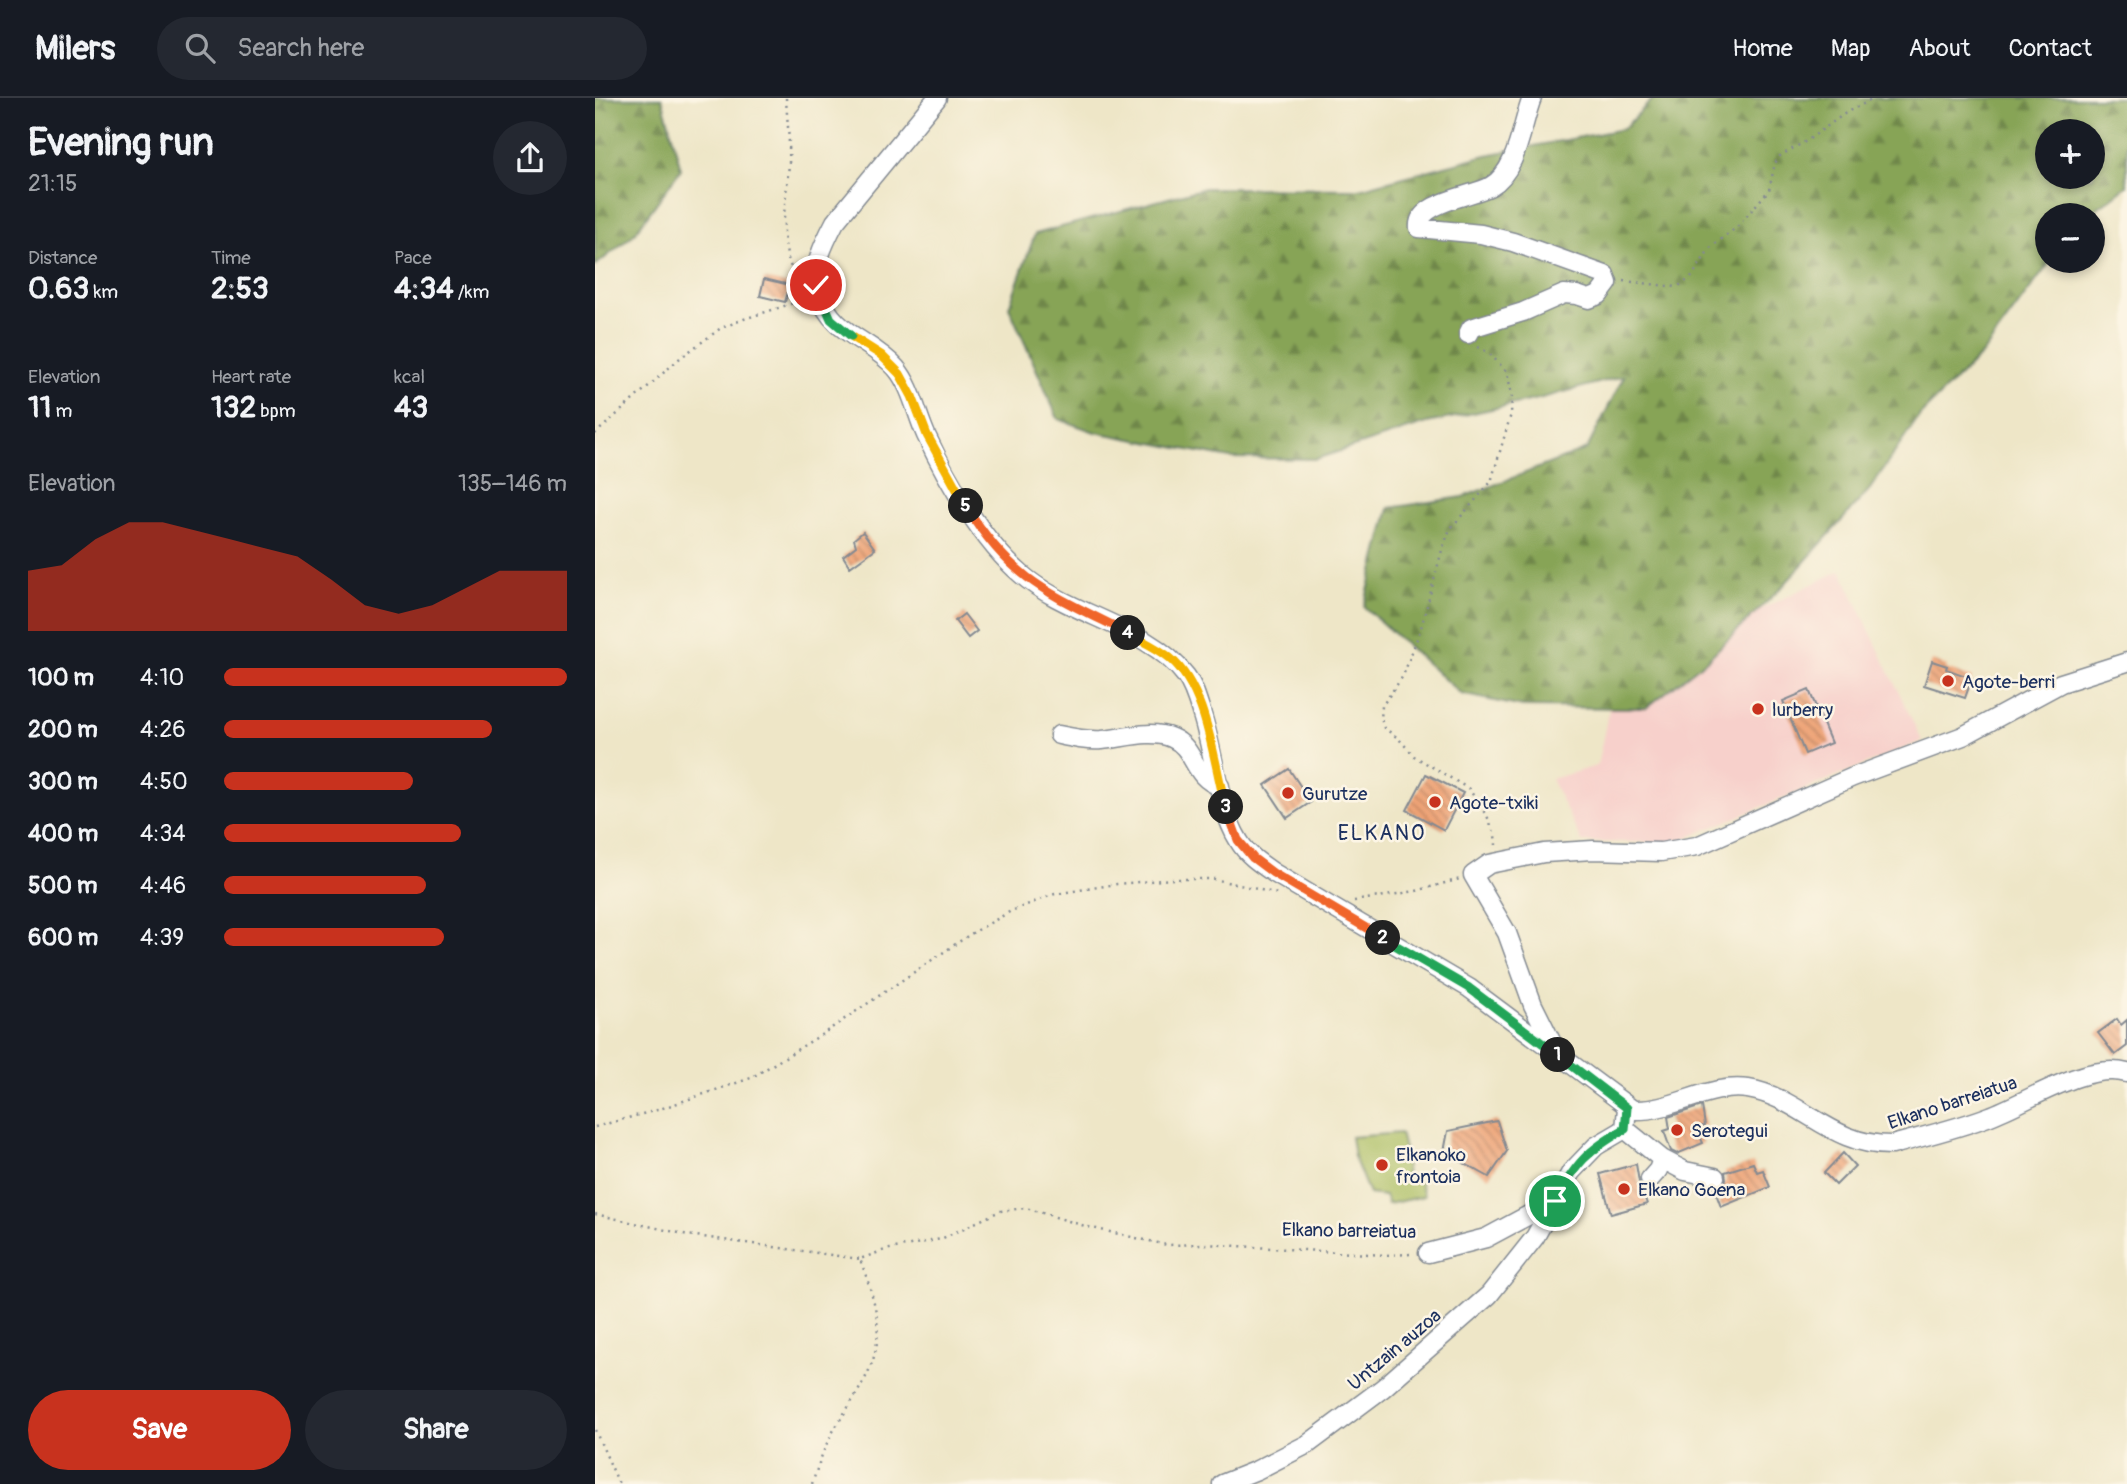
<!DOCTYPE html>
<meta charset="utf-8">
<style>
:root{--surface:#171b24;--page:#242831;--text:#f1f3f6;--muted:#9ea1a6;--line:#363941;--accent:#c8321e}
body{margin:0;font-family:Pangolin,sans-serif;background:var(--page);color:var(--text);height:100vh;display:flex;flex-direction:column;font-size:26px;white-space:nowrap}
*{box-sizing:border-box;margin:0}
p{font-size:23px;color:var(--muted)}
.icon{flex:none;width:38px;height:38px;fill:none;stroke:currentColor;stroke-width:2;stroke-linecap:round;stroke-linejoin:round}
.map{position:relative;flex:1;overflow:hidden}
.side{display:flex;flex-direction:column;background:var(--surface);width:595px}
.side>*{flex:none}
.controls{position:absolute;left:1440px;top:21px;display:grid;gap:14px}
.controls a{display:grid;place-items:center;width:70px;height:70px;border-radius:50%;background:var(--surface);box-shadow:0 4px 10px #0003;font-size:35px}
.pin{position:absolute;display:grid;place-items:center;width:60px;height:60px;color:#fff;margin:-30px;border:4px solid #fff;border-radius:50%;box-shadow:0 2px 7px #0007}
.km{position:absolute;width:35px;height:35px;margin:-18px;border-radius:50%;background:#222;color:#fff;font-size:19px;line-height:35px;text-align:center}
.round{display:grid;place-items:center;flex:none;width:74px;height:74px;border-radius:37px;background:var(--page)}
.summary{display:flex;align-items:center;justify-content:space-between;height:119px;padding:0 28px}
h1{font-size:38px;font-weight:700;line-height:52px}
.figures{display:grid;grid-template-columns:repeat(3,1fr);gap:10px;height:119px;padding:7px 28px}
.figures div{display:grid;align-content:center}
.figures b{font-size:30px;font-weight:700}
.figures small{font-size:19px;font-weight:400}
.figures p{font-size:19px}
.chart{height:196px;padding:14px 28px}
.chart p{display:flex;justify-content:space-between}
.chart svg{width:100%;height:126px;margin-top:7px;fill:var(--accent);opacity:.7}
.cta{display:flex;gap:14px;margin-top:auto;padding:14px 28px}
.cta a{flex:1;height:80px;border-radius:42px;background:var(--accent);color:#fff;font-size:28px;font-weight:700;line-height:80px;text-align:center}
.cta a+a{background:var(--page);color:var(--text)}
ul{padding:0 28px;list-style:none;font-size:23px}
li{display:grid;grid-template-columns:112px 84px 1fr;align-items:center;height:52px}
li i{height:18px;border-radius:9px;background:var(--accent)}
header{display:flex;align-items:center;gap:42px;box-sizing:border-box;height:98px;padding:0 35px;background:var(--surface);border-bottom:2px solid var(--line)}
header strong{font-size:33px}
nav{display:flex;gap:38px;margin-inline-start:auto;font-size:24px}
.search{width:490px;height:63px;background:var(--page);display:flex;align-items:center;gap:18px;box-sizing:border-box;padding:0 24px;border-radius:38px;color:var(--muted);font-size:26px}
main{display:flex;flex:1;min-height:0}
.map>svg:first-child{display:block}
</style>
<header>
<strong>Milers</strong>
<div class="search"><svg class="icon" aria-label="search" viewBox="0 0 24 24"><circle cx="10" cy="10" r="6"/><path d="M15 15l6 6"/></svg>Search here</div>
<nav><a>Home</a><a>Map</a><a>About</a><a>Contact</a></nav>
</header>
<main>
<section class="side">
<div class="summary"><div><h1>Evening run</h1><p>21:15</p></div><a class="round"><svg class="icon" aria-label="share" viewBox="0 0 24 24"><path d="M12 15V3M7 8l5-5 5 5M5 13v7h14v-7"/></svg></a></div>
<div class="figures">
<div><p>Distance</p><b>0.63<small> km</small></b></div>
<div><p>Time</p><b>2:53</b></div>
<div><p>Pace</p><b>4:34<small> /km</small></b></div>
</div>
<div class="figures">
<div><p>Elevation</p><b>11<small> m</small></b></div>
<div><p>Heart rate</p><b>132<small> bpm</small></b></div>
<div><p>kcal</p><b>43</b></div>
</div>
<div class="chart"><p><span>Elevation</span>135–146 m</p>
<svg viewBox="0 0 160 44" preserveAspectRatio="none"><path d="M0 44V23L10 21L20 12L30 6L40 6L50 9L60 12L70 15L80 18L90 26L100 35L110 38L120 35L130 29L140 23L150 23L160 23V44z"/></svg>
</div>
<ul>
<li><b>100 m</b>4:10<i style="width:100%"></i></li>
<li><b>200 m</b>4:26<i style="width:78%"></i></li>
<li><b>300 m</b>4:50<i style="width:55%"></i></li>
<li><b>400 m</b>4:34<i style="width:69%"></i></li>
<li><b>500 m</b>4:46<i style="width:59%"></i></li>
<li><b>600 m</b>4:39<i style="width:64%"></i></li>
</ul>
<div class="cta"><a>Save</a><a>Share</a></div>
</section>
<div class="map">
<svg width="1532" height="1386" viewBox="0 0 1532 1386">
<defs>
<pattern id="forest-firs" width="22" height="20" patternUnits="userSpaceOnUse" patternTransform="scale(1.75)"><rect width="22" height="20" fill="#87a456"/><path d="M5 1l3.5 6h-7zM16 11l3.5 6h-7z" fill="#6e864a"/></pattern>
<pattern id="building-back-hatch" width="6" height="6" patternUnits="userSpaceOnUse" patternTransform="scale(1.75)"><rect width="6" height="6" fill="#eea274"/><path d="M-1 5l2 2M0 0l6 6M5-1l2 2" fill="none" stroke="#c08462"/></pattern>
</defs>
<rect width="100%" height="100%" fill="#fcf5e5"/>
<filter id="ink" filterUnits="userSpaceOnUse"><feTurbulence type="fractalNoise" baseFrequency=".0143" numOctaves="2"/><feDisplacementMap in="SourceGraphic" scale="14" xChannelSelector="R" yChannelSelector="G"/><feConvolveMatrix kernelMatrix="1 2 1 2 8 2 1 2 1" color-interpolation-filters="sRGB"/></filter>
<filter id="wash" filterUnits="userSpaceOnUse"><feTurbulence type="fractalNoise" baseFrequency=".00686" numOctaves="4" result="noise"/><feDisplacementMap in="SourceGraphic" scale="28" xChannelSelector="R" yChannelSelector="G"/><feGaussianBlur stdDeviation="1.57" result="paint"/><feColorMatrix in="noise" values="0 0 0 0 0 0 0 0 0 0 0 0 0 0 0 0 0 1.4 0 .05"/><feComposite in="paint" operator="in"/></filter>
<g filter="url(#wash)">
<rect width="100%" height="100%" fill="#eee6c7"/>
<path fill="#f7d0cb" d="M1246 472 1327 643 1081 744H987L956 681 1002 668 1021 578 1140 524Z"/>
<path fill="url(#forest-firs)" stroke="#516a5a" stroke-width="2" fill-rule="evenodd" d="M0 0H67L86 71 39 136 0 168Z
M1059 0H1532V88L1493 117H1452V163H1456L1387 256 1325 317 1275 391 1188 488 1113 561 1051 610 928 609 866 596 769 509 794 410 868 399 992 351 1029 278 943 301 832 325 721 361 635 360 500 334 463 321 414 209 440 136 610 90 764 91 891 57 1028 31ZM1452 33H1498V79H1452Z"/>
<path fill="#aabd60" stroke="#62765f" stroke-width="2" d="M805 1035 810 1055 812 1083 824 1081 829 1098 793 1106 790 1098 774 1096 759 1059 756 1039Z"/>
<g id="blocks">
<path fill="url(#building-back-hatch)" d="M169 181 195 187 190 204 165 198Z
M268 434 280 451 255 469 248 458 261 448 259 441Z
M369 516 382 533 373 540 360 523Z
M1337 563 1352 568 1351 571 1377 580 1370 600 1329 587Z
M1214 592 1236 645 1210 656 1188 603Z
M694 671 716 704 692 720 670 687Z
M831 676 868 695 849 732 812 712Z
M1522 921 1526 927 1532 922V948L1520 957 1503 935Z
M1107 1008 1110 1028 1101 1029 1108 1045 1082 1056 1076 1053 1069 1033 1075 1031 1073 1019Z
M902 1023 912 1053 894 1079 849 1054 853 1033Z
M1248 1055 1260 1068 1241 1087 1229 1075Z
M1158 1065 1162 1074 1168 1072 1175 1089 1126 1109 1119 1090 1129 1086 1131 1081 1130 1074Z
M1041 1066 1044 1084 1052 1106 1016 1116 1005 1076Z"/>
</g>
</g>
<g filter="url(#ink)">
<use href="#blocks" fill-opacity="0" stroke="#848a92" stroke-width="2"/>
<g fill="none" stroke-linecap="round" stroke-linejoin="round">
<defs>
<path id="minor" d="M342 0 240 124C229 145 216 170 223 194 238 238 274 240 301 270 317 289 321 315 331 337 352 382 388 444 426 476 474 518 552 527 591 578 599 589 603 604 607 617 619 654 623 710 644 743 652 757 666 766 679 775L874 890 1038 1012C1077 1014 1114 985 1153 991 1207 1000 1235 1048 1297 1047 1330 1038 1364 1030 1395 1018 1435 1003 1490 964 1532 975
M873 236 876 230 928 214 969 196 982 197 994 201 1004 197 1013 185 1010 177 918 144 886 136 824 130C821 104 879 98 896 88 923 72 926 28 937 0
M464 637C478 640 492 643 507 642 529 640 556 631 577 640 601 650 597 680 625 688
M961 953 938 907 912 835 878 777 894 766 949 755 998 752 1066 754 1102 748 1258 679 1368 638 1466 585 1532 564
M1030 1031 1067 1061 1090 1073 1120 1079
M1055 1081 1063 1072 1067 1061
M833 1155 891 1140 960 1103 976 1074 1001 1048 1030 1031 1032 1010
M627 1386 662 1372 713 1346 788 1290 894 1197 940 1139 960 1103"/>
</defs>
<use href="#minor" stroke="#848a92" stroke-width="21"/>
<path stroke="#848a92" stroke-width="2.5" stroke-dasharray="2 5" stroke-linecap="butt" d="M191 0C192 21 195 44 194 65 191 108 180 145 204 186
M1029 183 1082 189 1096 180 1115 150 1142 129 1174 92 1180 65 1185 58 1213 42 1252 14 1280 0
M883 249 894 255 912 274 917 297 916 316 896 384 855 431 847 452 826 530 808 578 787 608 786 621 789 630 803 640 819 658 874 691 893 720 900 737 901 747
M0 336 85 260 126 230 149 221 208 202
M759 803 821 793 865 781
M0 1029 62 1012 156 980 229 935 374 837 416 813 460 796 522 786 578 781H619L683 796
M0 1116 93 1137 265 1161
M0 1332 24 1386
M217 1386C222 1371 227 1355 234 1341 249 1312 275 1283 281 1250 287 1220 275 1189 265 1161L290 1152 346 1141 405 1113 431 1110 493 1129 572 1147 610 1146 790 1157 817 1156"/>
<use href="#minor" stroke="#fff" stroke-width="18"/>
</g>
</g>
<g fill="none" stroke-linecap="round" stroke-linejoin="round" filter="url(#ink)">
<defs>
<path id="split-1" d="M960 1103C981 1065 992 1053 1030 1031L1032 1010 963 957"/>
<path id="split-2" d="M788 840 874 890 963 957"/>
<path id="split-3" d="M631 709 643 742 658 760 678 775 788 840"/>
<path id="split-4" d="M533 535C547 543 563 550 575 560 613 592 618 664 631 709"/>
<path id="split-5" d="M371 408C417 484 458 497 533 535"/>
<path id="split-6" d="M256 238 286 257 305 276 317 298 332 337 371 408"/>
<path id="split-7" d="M221 187 236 221 256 238"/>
</defs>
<use href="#split-1" stroke="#fff" stroke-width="14"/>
<use href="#split-2" stroke="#fff" stroke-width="14"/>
<use href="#split-3" stroke="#fff" stroke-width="14"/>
<use href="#split-4" stroke="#fff" stroke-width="14"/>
<use href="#split-5" stroke="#fff" stroke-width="14"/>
<use href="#split-6" stroke="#fff" stroke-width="14"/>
<use href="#split-7" stroke="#fff" stroke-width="14"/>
<use href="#split-1" stroke="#22a559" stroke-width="9"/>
<use href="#split-2" stroke="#22a559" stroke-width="9"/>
<use href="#split-3" stroke="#f0652b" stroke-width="9"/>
<use href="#split-4" stroke="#f5b400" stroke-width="9"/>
<use href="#split-5" stroke="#f0652b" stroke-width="9"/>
<use href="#split-6" stroke="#f5b400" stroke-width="9"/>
<use href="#split-7" stroke="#22a559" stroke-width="9"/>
</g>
<g fill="#c8321e" stroke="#fcf5e5" stroke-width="2.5">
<circle cx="1353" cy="583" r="7"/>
<circle cx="1163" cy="611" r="7"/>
<circle cx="693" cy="695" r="7"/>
<circle cx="840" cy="704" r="7"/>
<circle cx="1082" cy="1032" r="7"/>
<circle cx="787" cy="1067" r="7"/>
<circle cx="1029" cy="1091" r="7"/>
</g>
<g text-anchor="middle" stroke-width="5" stroke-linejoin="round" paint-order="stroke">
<g font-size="19" fill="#1b2f5e" stroke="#fcf5e5" text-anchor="start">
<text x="1367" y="590">Agote-berri</text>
<text x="1177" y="618">lurberry</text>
<text x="707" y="702">Gurutze</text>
<text x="854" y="711">Agote-txiki</text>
<text x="1096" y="1039">Serotegui</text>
<text x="801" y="1063">Elkanoko<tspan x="801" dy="22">frontoia</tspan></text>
<text x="1043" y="1098">Elkano Goena</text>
</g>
<g font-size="19" fill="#1b2f5e" stroke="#fcf5e5">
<text transform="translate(1357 1004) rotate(-18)" y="7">Elkano barreiatua</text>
<text transform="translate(754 1132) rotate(1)" y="7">Elkano barreiatua</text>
<text transform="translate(799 1251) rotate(-40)" y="7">Untzain auzoa</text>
</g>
<g font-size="21" letter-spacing="2" fill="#1b2f5e" stroke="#fcf5e5">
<text x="787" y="742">ELKANO</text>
</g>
</g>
</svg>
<div class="controls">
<a>+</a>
<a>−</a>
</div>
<div class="pin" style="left:960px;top:1103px;background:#1e9e55"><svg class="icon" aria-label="arrive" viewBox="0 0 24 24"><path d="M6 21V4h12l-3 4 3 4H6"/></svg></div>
<div class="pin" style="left:221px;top:187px;background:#d93025"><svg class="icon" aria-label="check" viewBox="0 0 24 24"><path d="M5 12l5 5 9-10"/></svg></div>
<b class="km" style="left:963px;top:957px">1</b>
<b class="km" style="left:788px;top:840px">2</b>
<b class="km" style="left:631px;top:709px">3</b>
<b class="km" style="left:533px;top:535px">4</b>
<b class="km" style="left:371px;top:408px">5</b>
</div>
</main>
